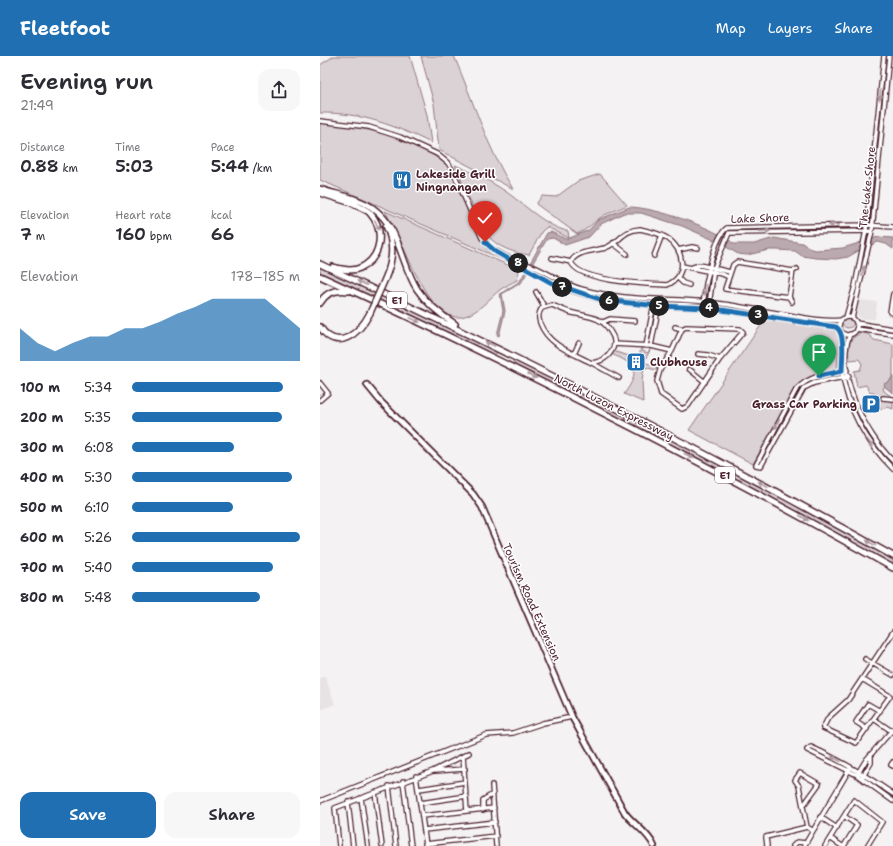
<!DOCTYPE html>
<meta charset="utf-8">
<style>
:root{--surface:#fff;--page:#f7f7f7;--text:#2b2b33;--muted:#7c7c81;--accent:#1f6fb2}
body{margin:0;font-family:"Shantell Sans",sans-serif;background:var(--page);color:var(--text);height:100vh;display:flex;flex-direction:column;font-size:15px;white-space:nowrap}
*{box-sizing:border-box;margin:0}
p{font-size:13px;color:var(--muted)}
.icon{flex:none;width:22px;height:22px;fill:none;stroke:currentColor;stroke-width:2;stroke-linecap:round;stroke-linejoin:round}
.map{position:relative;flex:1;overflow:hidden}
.details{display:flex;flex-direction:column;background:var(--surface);width:320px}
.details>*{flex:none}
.pin{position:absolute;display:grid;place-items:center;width:34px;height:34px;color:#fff;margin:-41px -17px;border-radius:50% 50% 50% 0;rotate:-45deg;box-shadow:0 0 4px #0007}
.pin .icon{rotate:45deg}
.km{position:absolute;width:20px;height:20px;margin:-10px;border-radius:50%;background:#222;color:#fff;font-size:11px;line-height:20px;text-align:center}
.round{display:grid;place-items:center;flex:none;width:42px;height:42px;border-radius:12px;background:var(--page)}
.headline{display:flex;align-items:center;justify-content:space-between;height:68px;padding:0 20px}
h1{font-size:22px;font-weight:600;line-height:30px}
.figures{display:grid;grid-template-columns:repeat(3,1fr);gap:6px;height:68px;padding:4px 20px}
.figures div{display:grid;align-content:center}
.figures b{font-size:17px;font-weight:600}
.figures small{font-size:11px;font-weight:400}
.figures p{font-size:11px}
.chart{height:112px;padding:8px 20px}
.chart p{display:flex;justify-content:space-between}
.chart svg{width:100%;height:72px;margin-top:4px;fill:var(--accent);opacity:.7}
.button{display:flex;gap:8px;margin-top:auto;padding:8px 20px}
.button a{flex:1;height:46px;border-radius:12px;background:var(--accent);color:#fff;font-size:16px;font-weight:600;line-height:46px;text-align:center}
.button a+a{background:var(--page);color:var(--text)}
ul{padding:0 20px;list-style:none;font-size:13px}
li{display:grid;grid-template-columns:64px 48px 1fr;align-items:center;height:30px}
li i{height:10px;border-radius:5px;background:var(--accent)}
header{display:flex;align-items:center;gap:24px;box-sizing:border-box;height:56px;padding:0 20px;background:var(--accent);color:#fff}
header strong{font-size:19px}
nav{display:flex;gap:22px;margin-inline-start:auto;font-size:14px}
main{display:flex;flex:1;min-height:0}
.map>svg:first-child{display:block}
</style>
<header>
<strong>Fleetfoot</strong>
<nav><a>Map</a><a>Layers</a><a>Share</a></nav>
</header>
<main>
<section class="details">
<div class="headline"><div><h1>Evening run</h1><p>21:49</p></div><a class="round"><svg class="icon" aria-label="share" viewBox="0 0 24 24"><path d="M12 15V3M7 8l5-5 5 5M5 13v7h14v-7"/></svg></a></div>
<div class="figures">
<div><p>Distance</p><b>0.88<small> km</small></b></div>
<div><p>Time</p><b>5:03</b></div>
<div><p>Pace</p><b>5:44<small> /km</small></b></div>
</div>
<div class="figures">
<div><p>Elevation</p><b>7<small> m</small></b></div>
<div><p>Heart rate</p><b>160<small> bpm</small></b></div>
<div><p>kcal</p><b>66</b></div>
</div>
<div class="chart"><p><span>Elevation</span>178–185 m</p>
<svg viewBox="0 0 160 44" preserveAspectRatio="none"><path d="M0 44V24L10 33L20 38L30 33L40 29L50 29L60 24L70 24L80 20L90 15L100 11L110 6L120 6L130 6L140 6L150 15L160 24V44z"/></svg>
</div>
<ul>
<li><b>100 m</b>5:34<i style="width:90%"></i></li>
<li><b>200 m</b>5:35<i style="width:89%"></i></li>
<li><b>300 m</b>6:08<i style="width:61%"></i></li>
<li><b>400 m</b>5:30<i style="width:95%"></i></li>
<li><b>500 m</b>6:10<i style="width:60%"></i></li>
<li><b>600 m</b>5:26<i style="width:100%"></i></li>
<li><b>700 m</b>5:40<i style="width:84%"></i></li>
<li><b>800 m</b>5:48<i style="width:76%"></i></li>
</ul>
<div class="button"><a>Save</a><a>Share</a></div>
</section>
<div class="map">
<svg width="573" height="790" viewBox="0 0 573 790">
<rect width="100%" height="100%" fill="#f4f2f2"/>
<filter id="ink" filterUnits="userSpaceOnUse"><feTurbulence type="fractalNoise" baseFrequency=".025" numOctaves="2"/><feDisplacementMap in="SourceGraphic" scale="8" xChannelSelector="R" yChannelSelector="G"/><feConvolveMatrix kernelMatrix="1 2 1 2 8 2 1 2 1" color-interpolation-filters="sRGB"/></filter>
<g filter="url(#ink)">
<path fill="#e7e2e3" d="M539 244 557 246 555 263H542L538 260 536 256Z
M5 620 15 648 0 654V622Z"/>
<path fill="#dbd2d5" stroke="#927880" d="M14 0H90L107 59 111 87C76 70 40 56 0 57V9Z
M101 0H134C153 44 167 92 193 133L119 94 114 48Z
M0 66C45 72 92 80 128 110L159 180 165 188 201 209 200 211 0 124Z
M135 109C152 116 169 124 185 135 203 147 226 171 248 175L249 182 227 171 222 175 209 199C196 197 182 193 172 184 162 176 141 123 135 109Z
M280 118 307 149C298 154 286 157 278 163 271 169 266 174 257 178L216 148 222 140 236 141 258 125Z
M65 155 199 214 197 224C191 227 186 230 181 233 168 243 158 258 141 261 112 265 91 207 82 188 77 177 71 166 65 155Z
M0 210 177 294V297L173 299 0 218Z
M522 266a6 6 0 1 1 12 0a6 6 0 1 1-12 0Z
M446 262 516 274 519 278 517 314 483 324 476 331 433 408 369 374Z
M542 277 548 278 554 284 573 288V321L563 332 564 335 573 342V353L568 351 561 353 554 336H550L546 329 537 331 534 315 540 314 542 308 539 303 529 304C528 292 528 281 542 277Z
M322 288 323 290 322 295 328 297 332 290 324 306 337 311 336 314 324 311 322 325 323 346 304 338C321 315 316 308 291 298L292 295 313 301H319Z
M195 303 378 395 573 502V510L375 401 196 310 193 306Z"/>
<path fill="#baa9ae" stroke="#8d727a" d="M309 151C334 151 396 172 414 188H434L454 182 482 187 491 193 496 194 523 192 558 181 573 182V193L566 188 558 186 538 195 528 201 516 203 496 202 482 200 475 195 456 194H449L427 199 418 198 396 185 362 170 321 157H304L281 168 269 181 245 189 233 182 227 183 201 227 182 238 185 255 179 280 177 279 183 255 180 238 200 225 227 177 231 176 246 183 250 182 269 174 278 164Z
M573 319V337L565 331 564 328 570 325Z"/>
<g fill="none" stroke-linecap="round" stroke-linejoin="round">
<defs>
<path id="minor" d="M0 65 49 71 80 81 117 98 128 107 133 115 162 182 169 191 243 232 282 244 339 250 388 252 511 270 519 273
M320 173C329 175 339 177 347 182 364 193 369 220 347 229 327 228 259 226 251 206 256 195 274 195 285 192 300 187 302 174 320 173Z
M293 187 307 198
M358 194 372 191 378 192
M334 200 342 179
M232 202 251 206
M196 206C218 208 239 227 261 233 303 245 345 242 388 246 415 249 442 255 469 259 486 262 504 266 521 264
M362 210 402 218 409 221
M373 211 380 209 410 216
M473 215 469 241 405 233 413 209 417 206 473 215 477 213
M358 222 363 227 369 229
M216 236 224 250
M573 238 570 256 573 257
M469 241 472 246
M383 248C385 231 393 182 407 172L547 169 573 171
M232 249C237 251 243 254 249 256 266 261 282 259 291 277 294 281 295 287 293 292 289 301 283 305 272 307 252 297 228 289 220 267 218 261 218 257 222 252Z
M389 249 394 212 409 177 552 175
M526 261 535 230 546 174 564 0
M519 270a9 9 0 1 1 18 0a9 9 0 1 1-18 0Z
M532 262 552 175 569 0
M283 266 290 263 315 265
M536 267 573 273
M355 271 362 273 366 271 420 273 423 276 400 303 368 350 362 353 341 338 337 325 340 314 352 295 362 273
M536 273 573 278
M521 276C525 288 520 303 522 316 528 354 546 386 573 413
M530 278C514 317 545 378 573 405
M294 288 331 290 352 295
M326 290 334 247
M331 290 339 249
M254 298 259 287
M378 298 388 299 400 303
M272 307 299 322
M369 313 385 326
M527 314C509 317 488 320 476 334L436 409 441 410 484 332 494 327 529 320
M0 327 8 337 0 344
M563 342 573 343
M545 603 573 619
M542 623 570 640 536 687 503 672 508 662 528 644 573 576
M554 663 573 676
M547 673 536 666 548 648 560 655
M143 700 147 755
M573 706 571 709 573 710
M114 715 145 713
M538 717 546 704 573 673
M96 720 106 789
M543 720 551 707V699
M83 725 91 790
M172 729 176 790
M69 730 76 790
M99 733 145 726
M55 736 62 790
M573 738C547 720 520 704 491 691L487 694 537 719 573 745
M41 742 48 790
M0 745 166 679 193 677 223 667 252 661
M28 746 33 790
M100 747 147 740
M483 750 499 728 480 717 475 724 479 730 487 771 492 774
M163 754V744L173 738
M102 760 174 752
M524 760 537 769 524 790
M500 761 517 772
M104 774 175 766
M510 782 522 790
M105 788 176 780
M19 790 15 752 113 715 149 697
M447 790 446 781 487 771
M473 790 477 786 486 787
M484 790 529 714
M505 790 534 744 562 766 547 790"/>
<path id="major" d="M47 329 61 346 153 438 162 451 252 661 305 757C314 769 328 776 334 790"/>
<path id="highway" d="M0 133C17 139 40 142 54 153 80 172 81 208 97 233 107 248 121 259 135 268
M0 137 35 148
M0 208C195 299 386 395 573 500
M13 211C21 213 31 216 40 212 62 202 65 174 50 157 46 153 39 151 34 148
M0 220C195 309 386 407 573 512
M65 223C73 205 75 188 66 170
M0 247C6 236 17 233 29 235
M0 271C18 298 40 276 50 257"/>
</defs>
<use href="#minor" stroke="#4a1f2b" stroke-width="6"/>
<use href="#major" stroke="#4a1f2b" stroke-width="8"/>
<use href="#highway" stroke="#4a1f2b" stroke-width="8"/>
<use href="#minor" stroke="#fff" stroke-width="3.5"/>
<use href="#major" stroke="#fff" stroke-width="4.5"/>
<use href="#highway" stroke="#fff" stroke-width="5"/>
<defs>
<path id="highway-bridge" d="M50 257 65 223"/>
</defs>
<use href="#highway-bridge" stroke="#4a1f2b" stroke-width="8" stroke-linecap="butt"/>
<use href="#highway-bridge" stroke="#fff" stroke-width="5"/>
</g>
<defs><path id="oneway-solid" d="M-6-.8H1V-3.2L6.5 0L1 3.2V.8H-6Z"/></defs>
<g fill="#ae9aa0">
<use href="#oneway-solid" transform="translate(560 39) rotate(96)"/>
<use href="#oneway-solid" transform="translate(57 169) rotate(66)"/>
<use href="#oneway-solid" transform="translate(514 169) rotate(179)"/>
<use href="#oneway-solid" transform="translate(445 175) rotate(-1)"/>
<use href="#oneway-solid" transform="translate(543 215) rotate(-77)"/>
<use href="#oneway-solid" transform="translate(42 227) rotate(-155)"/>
<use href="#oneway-solid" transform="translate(385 234) rotate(98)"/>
<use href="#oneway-solid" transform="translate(95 264) rotate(25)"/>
<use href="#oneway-solid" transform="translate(170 288) rotate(-154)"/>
<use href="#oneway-solid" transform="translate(212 320) rotate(26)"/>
<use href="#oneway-solid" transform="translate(457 368) rotate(118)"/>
<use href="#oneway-solid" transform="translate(550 387) rotate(54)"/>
<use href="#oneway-solid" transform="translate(369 400) rotate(28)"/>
<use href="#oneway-solid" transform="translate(443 428) rotate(-152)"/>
<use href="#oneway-solid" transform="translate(484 462) rotate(29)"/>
<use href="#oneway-solid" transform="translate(551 487) rotate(-150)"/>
<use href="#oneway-solid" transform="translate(516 703) rotate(-153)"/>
</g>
</g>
<g fill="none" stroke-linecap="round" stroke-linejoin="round" filter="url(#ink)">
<defs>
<path id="route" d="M165 186 176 196 232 227 282 244 339 250 388 252 516 271C526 277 522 304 522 315L499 320"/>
</defs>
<use href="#route" stroke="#fff" stroke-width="8"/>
<use href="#route" stroke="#1f6fb2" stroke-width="5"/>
</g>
<defs>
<symbol id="restaurant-square" viewBox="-11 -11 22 22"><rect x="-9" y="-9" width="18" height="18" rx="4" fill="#1f6fb2" stroke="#fff"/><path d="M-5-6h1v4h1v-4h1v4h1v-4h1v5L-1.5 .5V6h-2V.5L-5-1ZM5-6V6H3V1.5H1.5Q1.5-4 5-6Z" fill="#fff"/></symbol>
<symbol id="building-square" viewBox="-11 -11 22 22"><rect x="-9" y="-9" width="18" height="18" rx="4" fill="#1f6fb2" stroke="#fff"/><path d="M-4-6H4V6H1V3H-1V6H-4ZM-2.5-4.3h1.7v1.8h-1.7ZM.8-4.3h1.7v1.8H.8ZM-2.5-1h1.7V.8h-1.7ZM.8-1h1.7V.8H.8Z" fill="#fff"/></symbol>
<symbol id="parking-square" viewBox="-11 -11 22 22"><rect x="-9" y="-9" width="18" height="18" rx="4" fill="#1f6fb2" stroke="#fff"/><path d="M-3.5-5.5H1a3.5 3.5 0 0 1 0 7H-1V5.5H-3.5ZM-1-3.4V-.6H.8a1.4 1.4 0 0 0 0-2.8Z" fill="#fff"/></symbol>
</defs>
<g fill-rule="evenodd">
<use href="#restaurant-square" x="71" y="113" width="22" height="22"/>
<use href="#building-square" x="305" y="295" width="22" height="22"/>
<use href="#parking-square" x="540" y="337" width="22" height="22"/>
</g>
<g text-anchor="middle" stroke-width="3" stroke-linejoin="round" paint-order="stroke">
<g fill="#fff" stroke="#80626b" stroke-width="1">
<rect x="67" y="236" width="20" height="16" rx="3"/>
<rect x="395" y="411" width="20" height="16" rx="3"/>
</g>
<g font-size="10" font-weight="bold" fill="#4a1f2b">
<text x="77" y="248">E1</text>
<text x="405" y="423">E1</text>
</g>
<g font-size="11" font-weight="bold" fill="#4a1f2b" stroke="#fff" text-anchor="start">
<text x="96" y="122">Lakeside Grill<tspan x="96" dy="13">Ningnangan</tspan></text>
<text x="330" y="310">Clubhouse</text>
<text x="537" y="352" text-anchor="end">Grass Car Parking</text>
</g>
<g font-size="11" fill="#4a1f2b" stroke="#fff">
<text transform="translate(547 131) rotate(-84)" y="4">The Lake Shore</text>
<text transform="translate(440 162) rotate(-2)" y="4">Lake Shore</text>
<text transform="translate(294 351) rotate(27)" y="4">North Luzon Expressway</text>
<text transform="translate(212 546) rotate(66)" y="4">Tourism Road Extension</text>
</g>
</g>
</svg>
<div class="pin" style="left:499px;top:320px;background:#1e9e55"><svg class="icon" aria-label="arrive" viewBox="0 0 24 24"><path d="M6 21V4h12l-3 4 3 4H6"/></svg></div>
<div class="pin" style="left:165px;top:186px;background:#d93025"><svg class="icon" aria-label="check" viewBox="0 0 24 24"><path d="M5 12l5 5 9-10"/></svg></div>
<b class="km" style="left:438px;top:259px">3</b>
<b class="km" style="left:389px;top:252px">4</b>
<b class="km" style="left:339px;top:250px">5</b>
<b class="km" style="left:289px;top:245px">6</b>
<b class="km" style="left:242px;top:231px">7</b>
<b class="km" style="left:198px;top:207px">8</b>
</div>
</main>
